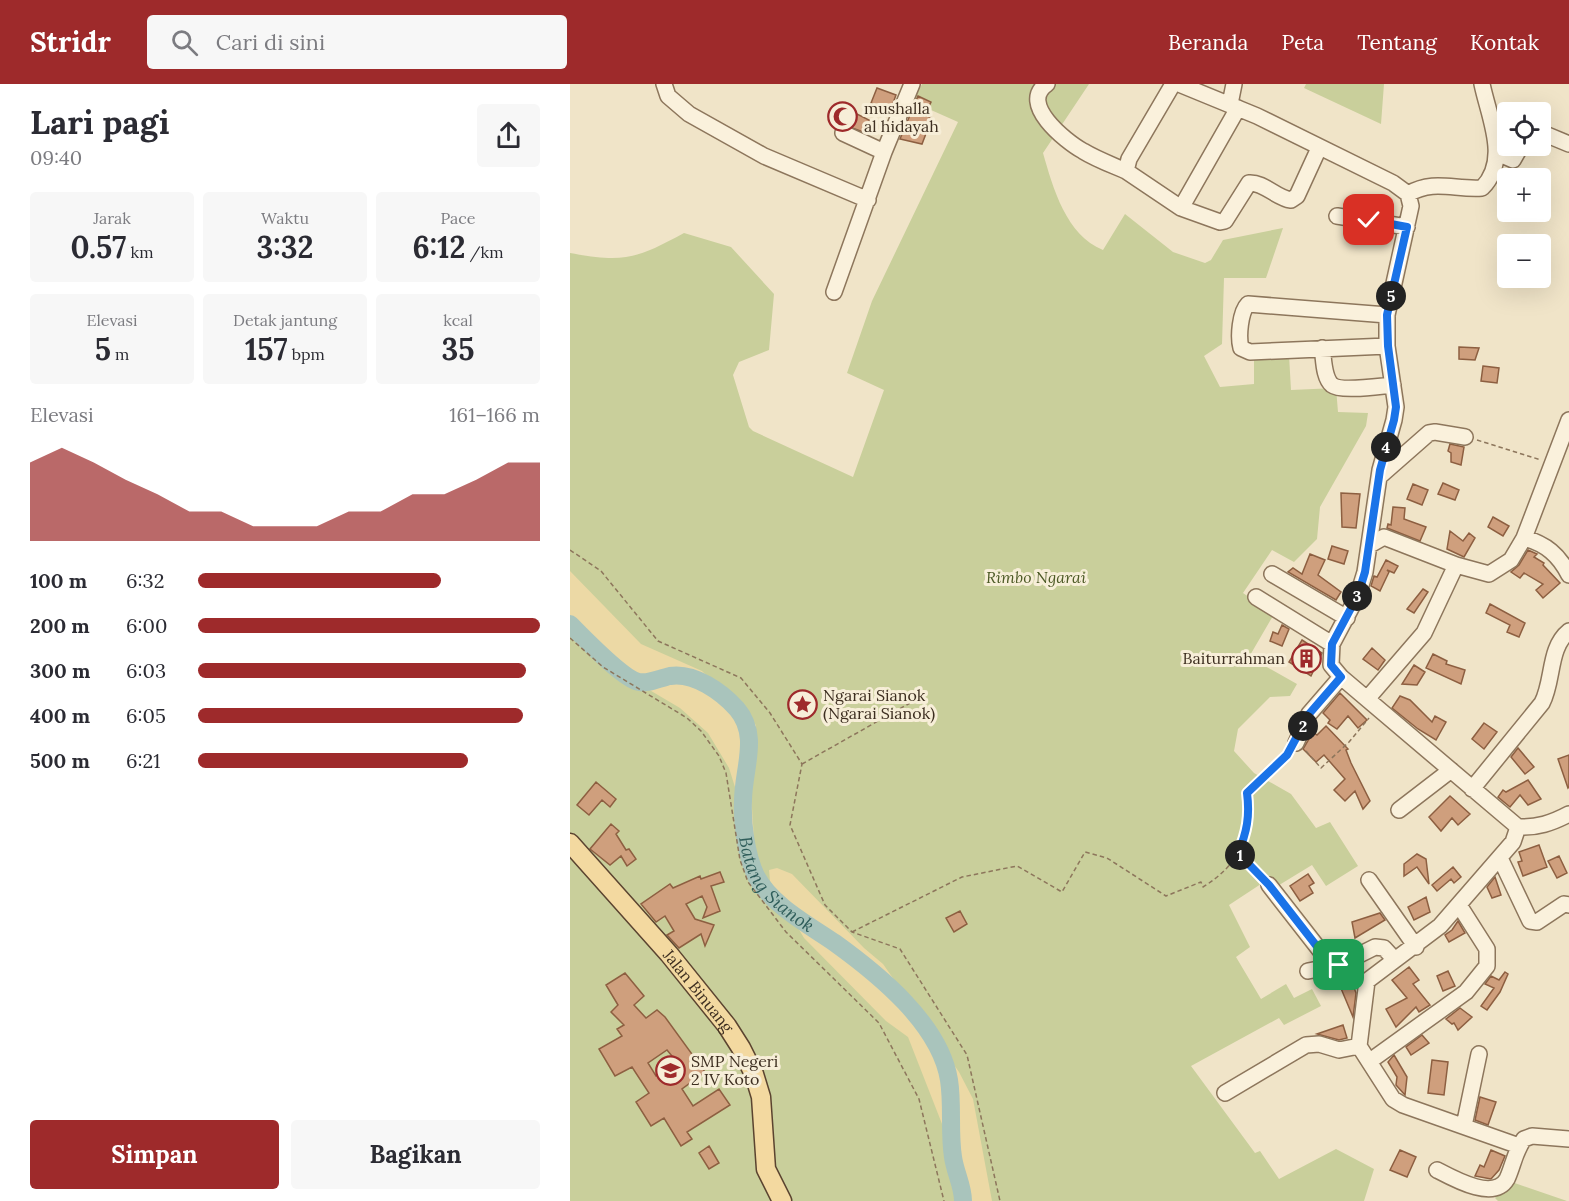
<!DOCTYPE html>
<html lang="id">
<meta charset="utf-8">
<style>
:root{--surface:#fff;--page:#f7f7f7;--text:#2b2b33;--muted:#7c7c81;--accent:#9e2a2b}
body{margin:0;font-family:Lora,serif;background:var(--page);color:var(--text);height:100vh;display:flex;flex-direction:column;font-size:22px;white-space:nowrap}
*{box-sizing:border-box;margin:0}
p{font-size:20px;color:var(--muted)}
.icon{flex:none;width:33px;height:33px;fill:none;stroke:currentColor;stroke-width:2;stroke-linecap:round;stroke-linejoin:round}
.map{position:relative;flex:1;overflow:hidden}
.sheet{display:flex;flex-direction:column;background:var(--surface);width:570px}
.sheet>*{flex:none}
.buttons{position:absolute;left:927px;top:18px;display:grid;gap:12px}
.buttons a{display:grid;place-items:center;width:54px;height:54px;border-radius:6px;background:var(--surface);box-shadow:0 6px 24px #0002;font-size:30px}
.pin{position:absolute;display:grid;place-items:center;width:51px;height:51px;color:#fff;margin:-26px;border-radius:12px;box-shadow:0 3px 9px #0006}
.km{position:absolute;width:30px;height:30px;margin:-15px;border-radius:50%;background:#222;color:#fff;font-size:16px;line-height:30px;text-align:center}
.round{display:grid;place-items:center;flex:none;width:63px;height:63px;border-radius:6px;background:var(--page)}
.head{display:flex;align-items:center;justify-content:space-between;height:102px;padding:0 30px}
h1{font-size:33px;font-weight:800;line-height:45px}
.stats{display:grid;grid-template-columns:repeat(3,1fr);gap:9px;height:102px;padding:6px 30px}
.stats div{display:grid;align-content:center;border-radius:6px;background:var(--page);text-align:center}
.stats b{font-size:30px;font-weight:800}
.stats small{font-size:16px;font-weight:400}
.stats p{font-size:16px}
.chart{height:168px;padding:12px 30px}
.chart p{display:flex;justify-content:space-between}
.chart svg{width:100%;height:108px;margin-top:6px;fill:var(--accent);opacity:.7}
.cta{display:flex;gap:12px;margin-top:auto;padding:12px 30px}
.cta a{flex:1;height:69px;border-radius:6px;background:var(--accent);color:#fff;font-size:24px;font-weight:800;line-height:69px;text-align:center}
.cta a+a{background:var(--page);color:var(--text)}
ul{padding:0 30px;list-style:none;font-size:20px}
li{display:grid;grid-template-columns:96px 72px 1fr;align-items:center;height:45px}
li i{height:15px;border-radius:8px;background:var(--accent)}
header{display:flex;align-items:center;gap:36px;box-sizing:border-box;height:84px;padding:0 30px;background:var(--accent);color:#fff}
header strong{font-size:28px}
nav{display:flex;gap:33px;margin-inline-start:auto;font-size:21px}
.search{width:420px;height:54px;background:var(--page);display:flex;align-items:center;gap:15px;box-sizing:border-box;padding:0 21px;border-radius:6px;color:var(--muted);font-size:22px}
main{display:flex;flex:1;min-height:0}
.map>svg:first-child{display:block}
</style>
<header>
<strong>Stridr</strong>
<div class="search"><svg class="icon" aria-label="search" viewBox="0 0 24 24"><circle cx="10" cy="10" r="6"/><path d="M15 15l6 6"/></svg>Cari di sini</div>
<nav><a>Beranda</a><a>Peta</a><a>Tentang</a><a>Kontak</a></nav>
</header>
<main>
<section class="sheet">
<div class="head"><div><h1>Lari pagi</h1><p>09:40</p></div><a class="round"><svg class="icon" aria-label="share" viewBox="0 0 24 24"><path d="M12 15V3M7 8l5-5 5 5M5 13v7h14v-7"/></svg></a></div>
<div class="stats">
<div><p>Jarak</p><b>0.57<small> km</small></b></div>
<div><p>Waktu</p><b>3:32</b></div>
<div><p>Pace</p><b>6:12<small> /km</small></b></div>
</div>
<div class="stats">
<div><p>Elevasi</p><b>5<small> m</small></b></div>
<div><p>Detak jantung</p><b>157<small> bpm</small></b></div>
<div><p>kcal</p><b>35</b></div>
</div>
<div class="chart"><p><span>Elevasi</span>161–166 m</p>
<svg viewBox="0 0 160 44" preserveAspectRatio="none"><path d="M0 44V12L10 6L20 12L30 19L40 25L50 32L60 32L70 38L80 38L90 38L100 32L110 32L120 25L130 25L140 19L150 12L160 12V44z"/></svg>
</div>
<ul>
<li><b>100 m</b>6:32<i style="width:71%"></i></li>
<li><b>200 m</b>6:00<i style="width:100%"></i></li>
<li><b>300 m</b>6:03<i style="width:96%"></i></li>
<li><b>400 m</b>6:05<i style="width:95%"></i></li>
<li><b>500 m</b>6:21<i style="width:79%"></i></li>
</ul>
<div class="cta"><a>Simpan</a><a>Bagikan</a></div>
</section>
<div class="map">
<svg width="999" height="1117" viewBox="0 0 999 1117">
<rect width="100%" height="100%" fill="#f0e4c8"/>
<path fill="#c9cf9b" d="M352 0H519L473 69C483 104 496 151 533 166L555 130 603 168 635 179 641 176 653 156 713 144 696 194H654L652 260 634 272 650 303 684 300V274L719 271 721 306 766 304 768 328 798 329 796 342 750 423 747 455 724 478 702 466 673 509 704 530 679 573 727 600 720 612 700 613 668 645 664 667 684 689 721 710 746 744 760 738 788 782 756 802 742 781 701 806 694 798 659 821 680 863 666 873 691 915 716 900 724 914 742 905 751 922 714 941 709 934 621 982 685 1069 690 1067 709 1095 766 1065 804 1085 794 1117H0V169C54 179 66 175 114 149L161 163 204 210 199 266 169 278 163 291 179 343 183 347 283 393 314 306 277 289 302 217 388 38 343 18Z
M736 0H814L811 40 734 4Z
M936 1096 997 1117H928L925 1114Z"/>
<path fill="#ecd9a5" d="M0 487 71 560 132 587 186 641 180 694 184 754 180 751 159 684 138 649 110 624 32 578 0 549Z
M207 784 222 790 294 864 313 880 389 988 403 1015 422 1117H386L374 1045 338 953 316 937 234 854 200 797 199 786Z"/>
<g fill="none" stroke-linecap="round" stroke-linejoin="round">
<path stroke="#a9c4bc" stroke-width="18" id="s1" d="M0 540C13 553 53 595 69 598 79 600 90 594 100 592 124 588 152 608 167 625 190 652 173 685 173 717 172 740 176 771 186 792 201 821 239 841 265 859 308 890 370 940 379 996 383 1021 379 1048 383 1073 385 1088 393 1102 393 1117"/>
</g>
<path fill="#cf9f7d" stroke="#8d5f41" stroke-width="1.5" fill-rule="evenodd" d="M307 4 326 11 320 27 301 19Z
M348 12 361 18 355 31 362 34 352 60 330 55Z
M272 24 284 37 287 30 301 37 296 49 271 40 264 33Z
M889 263 909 264 905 276 889 275Z
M913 282 929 284 927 299 911 297Z
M880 360 894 363 891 381 881 378V369L878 367Z
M873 399 889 406 885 416 868 410Z
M843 400 858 406 852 421 837 415Z
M771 409 790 410 786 444 772 443Z
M823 423 835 424 834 435 856 443 850 457 817 444 818 440 821 441Z
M923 433 939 442 933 452 918 443Z
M880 447 893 457 899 449 905 454 894 473 877 465Z
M762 462 778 467 774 480 758 475Z
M958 466 967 470 964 473 974 479 973 481 990 499 973 514 966 506 973 500 954 489 950 494 941 488 949 481Z
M740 470 755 476 748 491 771 508 766 516 718 488 723 484 732 490Z
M816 476 828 482 824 489 817 486 819 488 810 507 801 502 804 492 807 493Z
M853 505 858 508 844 529 837 525Z
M920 520 955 539 949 553 937 548 940 541 916 529Z
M712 541 719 545 712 562 700 557 703 548 708 550Z
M732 556 752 569 741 592 719 578Z
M802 564 815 576 808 586 793 575Z
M863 570 877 577 876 580 895 586 891 600 856 584Z
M844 581 855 588 847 601 832 600Z
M770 609 797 636 788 644 778 632 767 645 758 639 760 636 753 629Z
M830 612 840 616 862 638 865 632 876 638 866 656 848 645 822 624Z
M914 639 927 648 914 665 902 655Z
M756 642 778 665 776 666 781 679 800 717 793 725 785 707 775 717 764 706 775 695 754 671 746 678 733 665 743 648 747 651Z
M948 664 964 683 955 690 941 673Z
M999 671V703L998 704 988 675Z
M958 696 971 715 958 721 950 711 940 723 928 713 933 706 936 708Z
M26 698 46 715 40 723 32 716 19 731 7 721Z
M880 712 900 730 888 741 882 734 871 747 859 733Z
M41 740 49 747 46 750 56 766 59 765 66 775 57 782 51 772 40 781 20 765Z
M969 761 977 783 953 792 948 778 952 777 949 768Z
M847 770 856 775 859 800 847 783 834 792V780Z
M989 772 997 789 987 794 978 777Z
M883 783 891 793 884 799 881 795 867 807 862 801Z
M150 788 154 798 141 802 150 827 133 834 137 823 132 812 116 820 125 835 144 841 135 862 131 850 109 864 97 851 104 847 95 832 86 838 71 820 100 800 103 804 130 792 131 795Z
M738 790 744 799 739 802 743 809 730 817 720 802Z
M925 793 931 811 922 814 917 803Z
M856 813 860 828 844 836 838 823Z
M390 827 397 840 384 848 376 834Z
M810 829 815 836 785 854 782 838Z
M888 837 895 849 879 858 875 851 882 846Z
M839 883 849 896 843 900 860 921 849 928 846 923 826 943 816 925 837 914 822 896Z
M878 887 885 902 873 907 867 892Z
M935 888 938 890 930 908 917 926 911 922 924 904 915 900 921 892 929 896Z
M55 889 74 912 64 921 76 934 87 926 95 933 135 988 112 1005 123 1022 149 1005 160 1021 117 1048 122 1055 111 1062 94 1034 81 1042 66 1018 79 1009 62 983 45 992 29 965 52 952 47 945 54 941 41 928 48 921 36 901ZM97 966 107 978 86 992 78 979Z
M782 898 786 909 783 933 770 902Z
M890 924 902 933 888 946 884 939 882 940 876 935Z
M773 941 777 954 769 956 747 950Z
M852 951 859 959 841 971 836 963Z
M824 971 837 993 835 1011 826 1001 827 993 818 978Z
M862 976 878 978 874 1011 858 1009Z
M910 1013 926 1018 918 1041 905 1036Z
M139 1062 149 1079 139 1085 129 1069Z
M830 1066 846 1073 837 1093 820 1086Z
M921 1066 935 1072 929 1086 921 1095 905 1092 910 1081 914 1083Z"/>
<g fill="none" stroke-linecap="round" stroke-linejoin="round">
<defs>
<path id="minor" d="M94 0 98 12 119 30 194 72 298 116
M477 0C448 19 495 57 513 67 526 75 542 81 556 87
M603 0 559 75 556 87 611 124 650 138 655 137 679 99C694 98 706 114 721 116L727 112 749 64
M609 0 687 32 823 99 838 110 841 122 817 231V262L826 323 824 336 810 386 795 488 788 511 762 560 761 581 771 593 948 743C967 744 982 739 999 730
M660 20 664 0
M970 48 999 60
M273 49 314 68
M927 69 943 76 951 62
M838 110C864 95 884 106 912 104 940 76 919 34 912 0
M611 124 668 24
M767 132 837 143
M264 208 314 68 342 0
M817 231 678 220C670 228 668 253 671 264L680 268 817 262
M752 264C754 274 753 293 762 301 771 308 810 302 823 301
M810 392 859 349 865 348 895 353
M954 454 999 336
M800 461 814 453 886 481 919 490 941 476 954 454C976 460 989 471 999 491
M702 490 777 534
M686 513 762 560
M797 615 854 549 886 481
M726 659 739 630 771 593
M902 705 972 619C984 596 978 564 999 547
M829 726 881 686
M948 743 943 758 870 842 797 897 789 962 823 1015 833 1021 949 1062
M930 774 960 837 967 838 994 820 999 821
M799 796 846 863
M699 801 763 883
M738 887 769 881 805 863 814 864 825 876
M800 977 896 908 917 882V865L889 821
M655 1009 736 961 749 960 769 966 789 962
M894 1042 909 970
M867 1086C886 1096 924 1117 937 1095 943 1082 945 1067 954 1055L962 1052 999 1055"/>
<g id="major">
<path id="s2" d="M0 759 99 870 157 942 171 964 184 990 191 1013 196 1085 212 1117"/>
</g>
</defs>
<use href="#minor" stroke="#8d765c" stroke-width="18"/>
<use href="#major" stroke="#5b4430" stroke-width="21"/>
<path stroke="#8d765c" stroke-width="1.5" stroke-dasharray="4.5 3" stroke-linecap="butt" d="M907 356 971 376
M0 466 31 487 88 557 171 594 200 629 232 680 220 741 255 821 282 848 330 865 397 971 430 1117
M0 554 33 583 117 634 131 647 149 672 156 689 170 776 178 798 216 848 309 939 349 1015 374 1117
M736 667 751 684 779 658 799 634
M232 680 340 619
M668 769 690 791
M282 848 392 793 447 782 492 808 515 768 537 774 596 812 631 798 633 803C669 781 683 751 677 709L718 669"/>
<use href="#minor" stroke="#faf1dc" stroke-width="15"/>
<use href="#major" stroke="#f3d9a0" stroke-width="18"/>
</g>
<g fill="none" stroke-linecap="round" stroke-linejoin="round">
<defs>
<path id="route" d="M769 881 763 883 699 801 668 769C677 748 680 732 677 709L717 671 739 630 771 593 761 581 762 560 788 511 795 488 810 386 824 336 826 323 818 262 817 231 837 143 799 136"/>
</defs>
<use href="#route" stroke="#fff" stroke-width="12"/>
<use href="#route" stroke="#1a73e8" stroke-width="8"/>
</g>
<defs>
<symbol id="mosque-ring" viewBox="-11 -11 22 22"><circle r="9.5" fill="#f7eed8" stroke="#9e2a2b" stroke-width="1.5"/><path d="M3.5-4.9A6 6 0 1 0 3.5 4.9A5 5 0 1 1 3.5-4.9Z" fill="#9e2a2b"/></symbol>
<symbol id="building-ring" viewBox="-11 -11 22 22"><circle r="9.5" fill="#f7eed8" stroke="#9e2a2b" stroke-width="1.5"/><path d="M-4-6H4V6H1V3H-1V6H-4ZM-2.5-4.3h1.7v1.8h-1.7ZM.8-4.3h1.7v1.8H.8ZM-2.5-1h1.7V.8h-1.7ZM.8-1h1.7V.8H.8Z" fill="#9e2a2b"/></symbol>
<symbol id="sight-ring" viewBox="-11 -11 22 22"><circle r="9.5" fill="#f7eed8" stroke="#9e2a2b" stroke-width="1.5"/><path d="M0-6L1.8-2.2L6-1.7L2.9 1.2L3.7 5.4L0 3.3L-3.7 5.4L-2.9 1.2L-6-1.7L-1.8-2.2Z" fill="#9e2a2b"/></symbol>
<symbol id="school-ring" viewBox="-11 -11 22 22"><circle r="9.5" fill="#f7eed8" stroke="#9e2a2b" stroke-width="1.5"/><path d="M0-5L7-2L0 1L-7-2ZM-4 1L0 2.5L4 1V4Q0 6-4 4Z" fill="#9e2a2b"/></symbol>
</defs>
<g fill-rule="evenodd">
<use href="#mosque-ring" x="256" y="16" width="33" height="33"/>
<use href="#building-ring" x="720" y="558" width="33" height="33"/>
<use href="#sight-ring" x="216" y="604" width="33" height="33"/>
<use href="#school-ring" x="84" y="970" width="33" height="33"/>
</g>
<g text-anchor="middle" stroke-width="6" stroke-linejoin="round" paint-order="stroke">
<g font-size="16" fill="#3d2e20" stroke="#f7eed8" text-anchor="start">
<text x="294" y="30">mushalla<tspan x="294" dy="18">al hidayah</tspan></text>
<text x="715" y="580" text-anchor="end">Baiturrahman</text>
<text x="253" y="617">Ngarai Sianok<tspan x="253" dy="18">(Ngarai Sianok)</tspan></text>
<text x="121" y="983">SMP Negeri<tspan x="121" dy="18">2 IV Koto</tspan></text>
</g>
<g font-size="16" font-style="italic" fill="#4d5a26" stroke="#f7eed8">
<text x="466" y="499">Rimbo Ngarai</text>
</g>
<g font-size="16" fill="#3d2e20" stroke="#f7eed8">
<text dy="6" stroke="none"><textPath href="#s2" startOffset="196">Jalan Binuang</textPath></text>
</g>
<g font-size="18" font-style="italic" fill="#2f5d5a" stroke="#f7eed8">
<text dy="6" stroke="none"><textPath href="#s1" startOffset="390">Batang Sianok</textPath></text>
</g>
</g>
</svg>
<div class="buttons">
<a><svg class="icon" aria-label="locate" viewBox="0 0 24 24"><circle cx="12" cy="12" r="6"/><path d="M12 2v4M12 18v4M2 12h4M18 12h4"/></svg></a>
<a>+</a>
<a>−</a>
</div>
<div class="pin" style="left:769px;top:881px;background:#1e9e55"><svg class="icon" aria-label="arrive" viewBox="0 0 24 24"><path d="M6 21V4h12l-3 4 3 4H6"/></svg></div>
<div class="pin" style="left:799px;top:136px;background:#d93025"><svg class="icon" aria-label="check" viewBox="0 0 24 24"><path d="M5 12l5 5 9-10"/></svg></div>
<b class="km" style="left:670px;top:771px">1</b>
<b class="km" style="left:733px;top:642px">2</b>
<b class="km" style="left:787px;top:512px">3</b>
<b class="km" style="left:816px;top:363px">4</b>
<b class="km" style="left:821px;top:212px">5</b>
</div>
</main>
